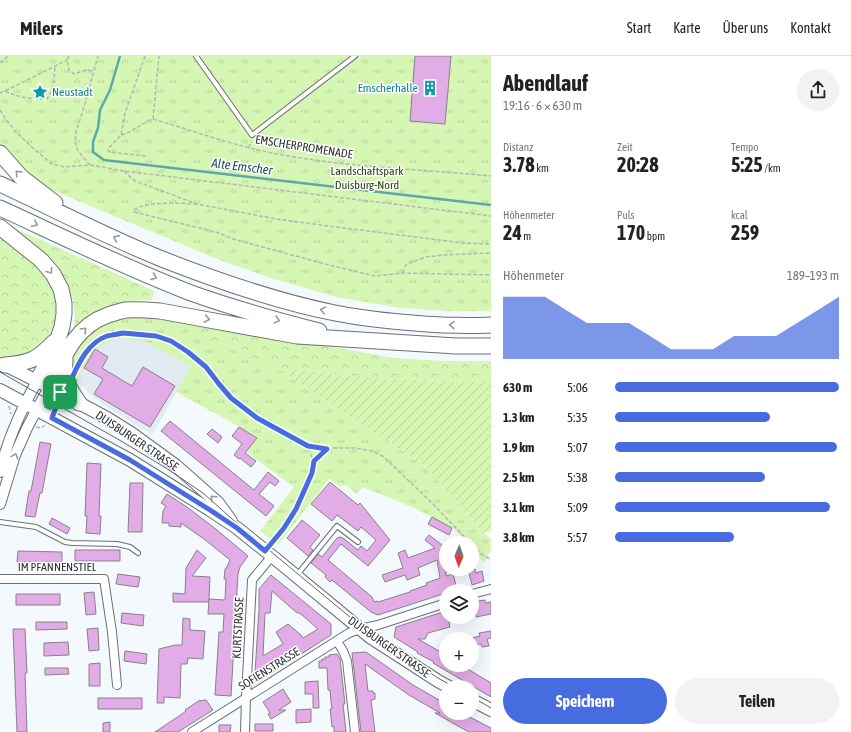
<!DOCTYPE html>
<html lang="de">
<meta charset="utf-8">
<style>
:root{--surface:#fff;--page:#f2f2f2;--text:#222;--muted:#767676;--line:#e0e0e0;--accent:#476cdf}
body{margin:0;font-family:"Asap Condensed",sans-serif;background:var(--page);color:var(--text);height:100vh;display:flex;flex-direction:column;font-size:15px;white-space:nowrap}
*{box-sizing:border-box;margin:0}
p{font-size:13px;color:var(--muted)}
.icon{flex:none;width:22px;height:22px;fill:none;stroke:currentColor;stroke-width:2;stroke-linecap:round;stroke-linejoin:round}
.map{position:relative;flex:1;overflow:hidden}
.drawer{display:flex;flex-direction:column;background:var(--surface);width:360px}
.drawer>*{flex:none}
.needle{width:26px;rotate:182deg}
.tools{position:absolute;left:439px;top:480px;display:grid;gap:8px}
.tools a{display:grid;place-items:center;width:40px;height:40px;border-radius:50%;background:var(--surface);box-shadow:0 4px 16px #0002;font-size:20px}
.pin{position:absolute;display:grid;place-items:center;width:34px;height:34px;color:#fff;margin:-17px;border-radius:8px;box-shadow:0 2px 6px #0006}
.round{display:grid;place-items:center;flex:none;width:42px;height:42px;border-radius:21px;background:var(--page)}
.headline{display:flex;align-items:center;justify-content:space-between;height:68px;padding:0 12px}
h1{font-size:22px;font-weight:700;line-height:30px}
.metrics{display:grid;grid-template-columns:repeat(3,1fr);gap:6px;height:68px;padding:4px 12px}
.metrics div{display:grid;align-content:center}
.metrics b{font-size:20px;font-weight:700}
.metrics small{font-size:11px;font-weight:400}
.metrics p{font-size:11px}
.chart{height:112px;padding:8px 12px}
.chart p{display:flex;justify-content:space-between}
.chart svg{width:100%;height:72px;margin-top:4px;fill:var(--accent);opacity:.7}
.action{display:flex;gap:8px;margin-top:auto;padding:8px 12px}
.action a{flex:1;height:46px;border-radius:24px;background:var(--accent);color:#fff;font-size:16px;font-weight:700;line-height:46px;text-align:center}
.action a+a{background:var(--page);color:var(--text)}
ul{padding:0 12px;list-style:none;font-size:13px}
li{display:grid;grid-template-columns:64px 48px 1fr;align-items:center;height:30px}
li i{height:10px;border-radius:5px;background:var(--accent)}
header{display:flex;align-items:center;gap:24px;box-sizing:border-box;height:56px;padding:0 20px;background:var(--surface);border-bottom:1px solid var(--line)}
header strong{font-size:19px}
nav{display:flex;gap:22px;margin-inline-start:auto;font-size:14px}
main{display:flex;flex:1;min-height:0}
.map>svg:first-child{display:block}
</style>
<header>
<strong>Milers</strong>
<nav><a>Start</a><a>Karte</a><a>Über uns</a><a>Kontakt</a></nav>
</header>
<main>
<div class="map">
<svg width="491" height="676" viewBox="0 0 491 676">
<defs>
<pattern id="forest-crowns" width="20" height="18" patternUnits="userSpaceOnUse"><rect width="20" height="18" fill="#d6f7b3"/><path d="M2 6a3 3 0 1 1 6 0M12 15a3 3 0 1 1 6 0" fill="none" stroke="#b8d49b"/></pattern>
<pattern id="park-tufts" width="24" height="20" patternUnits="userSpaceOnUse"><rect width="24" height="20" fill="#d6f7b3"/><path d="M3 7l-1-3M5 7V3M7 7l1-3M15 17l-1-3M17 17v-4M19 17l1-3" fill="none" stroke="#b8d49b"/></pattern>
<pattern id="garden-furrows" width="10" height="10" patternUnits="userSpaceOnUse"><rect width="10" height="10" fill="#d6f7b3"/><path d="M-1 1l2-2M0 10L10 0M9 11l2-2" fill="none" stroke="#b8d49b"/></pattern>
</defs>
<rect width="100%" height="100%" fill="#f4f9fe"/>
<path fill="#e2eaf4" d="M115 283H134L144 285 191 310 152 379 104 349 93 341 80 328 77 323 95 292Z"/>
<path fill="url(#forest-crowns)" d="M8 169 154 235 152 244C135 244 118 245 103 254 95 259 85 269 77 276L73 274 75 262 73 245 69 231 60 216Z
M0 179 8 184 50 222 60 245 56 274 37 297 12 305 0 301Z
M139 259 294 284 394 302 445 305H491V325C468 327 444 325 420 324 377 323 334 320 292 312L287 318 374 376 176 336 191 310 144 285 134 283H115L95 293 77 323 70 304Z"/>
<path fill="url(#park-tufts)" d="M0 0H491V255H447L401 252 336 241 274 223 222 205 42 130 8 98 0 88Z
M124 261H160L287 318 424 409 484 477 491 483V494L484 506 472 493V487H467L453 472 414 452 363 431 357 438 346 429 340 431 329 423 278 489 260 475 294 431 246 396 258 382 236 369 176 336 191 310 144 285 134 283H115L95 293 77 323 68 316 70 304 82 283 107 266Z"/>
<path fill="url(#garden-furrows)" d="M292 312C334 320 377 323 420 324 444 325 468 327 491 325V475L484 477 424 409 287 318Z"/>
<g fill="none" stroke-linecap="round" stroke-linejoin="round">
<path stroke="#5ea8ac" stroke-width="2.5" d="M120 0 110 34 100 54 98 72 93 86V96L104 104 491 149"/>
</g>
<path fill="#e2ade6" stroke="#878187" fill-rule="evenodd" d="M415 0H451L445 68 410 65Z
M95 293 108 301 102 312 132 330 143 311 175 330 150 371 94 338 103 323 84 312Z
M170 365 254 434 268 416 279 425 275 430 270 426 259 438 274 450 266 460 161 375Z
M239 371 257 382 245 397 256 405 251 411 240 402 239 403 234 399 242 388 232 380Z
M212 373 222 381 218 387 207 378Z
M40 386 51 388 42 437H40L35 461 25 460 29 435H31Z
M87 407 101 408 99 460H101L100 478 86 477 87 460H85Z
M330 426 358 449 360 447 390 484 368 510 341 488 328 504 372 541 374 546 377 545 378 546 410 536V535L427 529 426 527 440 522 437 504 418 512 420 519 407 524 405 519 385 526 382 519 403 512 398 497 405 494 408 502 435 492 425 484 429 479 446 492V520L453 518 457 533 451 535H446V537L378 559 371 556 332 524 330 526 325 521 326 519 311 507 318 498 322 501 337 482 340 481 343 482 358 494 361 490 367 495 376 484 361 471 358 475 337 459 332 465 311 448Z
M130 427H143L142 476H128Z
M167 438 187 451 217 474 248 500 240 511 238 518 231 640 215 639 219 576H223L224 558H208L209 543 208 546H173V537L185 538 186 512 197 494 206 502 192 520 210 521 209 543 225 544 226 523H224L225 513H226L230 504 204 483 181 467V471L169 470V467H162L163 455 166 450 161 447Z
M432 461 452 472 449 479 428 468Z
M52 462 70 472 67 478 49 468Z
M302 464 320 479 310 491 313 494 308 500 287 482Z
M75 494H120V505H75Z
M18 495 62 496V506H17Z
M468 513H475L476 517 482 515 484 525 472 529Z
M118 518 140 521 138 531 116 528Z
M271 519 331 568V579L259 625 255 617 259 553V533ZM272 535 297 557V556L302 559 318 573 303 582 301 579 288 568 276 576 283 588 263 600 265 557H270Z
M94 536 96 558 86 559 84 537Z
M16 538H60V549H16Z
M485 544V547L491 546V558L476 561V558L472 560V546Z
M446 555V561H462V563L449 566 450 571 428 577 425 583H418L439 595V596L446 601V609H461L491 627V641L433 607 434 606 417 597 418 596 394 581 396 571Z
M122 557 144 559 143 570 121 567Z
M183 562 190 563V574L205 575 203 603 188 602 187 608H181L180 642 164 641V647H157L159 593 175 589H182Z
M36 566H67V573L36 574Z
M98 572 99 594 89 595 87 573Z
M13 573H25L27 617H25L27 676H17Z
M491 575V582L487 583 489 590 482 591 481 588 472 589V582L480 580 479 577Z
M68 586 69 599 44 600V587Z
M125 595 147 598 146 608 124 605Z
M366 596 413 629 446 648V657H462L491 672V676H469L458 670 435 657H440L409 639 365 608 368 635H373V637H375V643L371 644 375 676H361L352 597Z
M337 598 340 603 345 648H343L346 676H334V670L332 671 330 653H332L331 645 330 634H328L327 612H319V605H322V603H326L325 601H329V599Z
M100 607V630H89V608Z
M45 612H68L69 618 45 619Z
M318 625 319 652H313V638H305V626Z
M283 633 291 646 279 654H286L271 663 268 658 270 657 263 646Z
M98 642H142V653H98Z
M200 644 201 645 204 644H206L213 654 178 676H155L182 658 186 655 185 654Z
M311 653V666L296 667V654Z
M110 666V676H103V667Z
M255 668H273V675H255Z
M219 669H231L230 676H219Z"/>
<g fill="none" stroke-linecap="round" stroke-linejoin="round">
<defs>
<path id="service" d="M196 0 252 79 355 0
M0 466 36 471 65 486 72 487 117 488 130 491 138 497
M297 519 337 470 358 486"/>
<path id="minor" d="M0 523H104L112 576 117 629
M472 538 491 533
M337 585 343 595 347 605 355 676
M192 676 349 577 360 573 378 569 446 547
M245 676 246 642 252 524 272 500"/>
<path id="tertiary" d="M0 416C7 384 21 354 37 325
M0 448 15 399 27 372 49 331"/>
<path id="secondary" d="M3 308 49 331 107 362 131 377 175 409 191 423 218 447 231 465
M0 334 130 404 210 454 237 472 272 500 370 581 438 625 449 631
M472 644 491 654"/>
<path id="motorway" d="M0 97 21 121 55 147
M0 128C54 153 107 181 162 203 218 225 275 245 335 257 370 264 406 267 443 269 459 269 475 270 491 269
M0 152C63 181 126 212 191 237 233 252 276 264 319 275
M0 171 41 204 53 218 61 233 64 247V258L62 271 54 294 37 325
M65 302C65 307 64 313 65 318 66 329 73 338 79 347
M5 309C29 307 37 304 54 286
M49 331C64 301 74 271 108 259 114 257 120 255 126 254 137 253 149 254 160 255L297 280 456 290H491"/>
</defs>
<use href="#service" stroke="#6b7076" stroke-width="6"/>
<use href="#minor" stroke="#6b7076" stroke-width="10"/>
<use href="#tertiary" stroke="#6b7076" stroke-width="12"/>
<use href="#secondary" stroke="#6b7076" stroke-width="14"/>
<use href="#motorway" stroke="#6b7076" stroke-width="17"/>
<path stroke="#b2b6ba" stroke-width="1.5" stroke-dasharray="4 2" stroke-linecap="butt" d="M69 0 67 4 69 14 74 18 86 14 93 15
M145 0 125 57 121 79 108 93 109 96 146 100
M0 7 8 0
M5 35C21 42 29 43 47 43 54 33 54 22 55 10
M0 37 11 32 67 4
M0 54 5 62 16 76 35 94 52 108 64 111 90 109 124 115 491 160
M153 63 159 0
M121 79C133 76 142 67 153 63 191 74 229 88 267 96 341 111 417 113 491 120
M249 92 251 85
M90 109 78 95 75 86 76 76 84 51 98 0
M124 115 129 120 135 125 197 148 282 164 462 187 491 188
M197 148C182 147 145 145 134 154V156L216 176 233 183 329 209 375 220 403 217 491 219
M403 217 404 212 407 208 426 201 444 199 491 197
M76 313C81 304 87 293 96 286 116 273 148 276 169 284 179 288 199 303 206 311 215 321 222 333 231 342 254 362 282 376 308 390L311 399 314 405 312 417 296 453 271 487
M9 350 11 358
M55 354 57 346
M36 371 41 372 44 370H46
M309 390 327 393
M314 405 327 393 332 392H355L372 395 384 401 434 449 470 487
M472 489 480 497 491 504"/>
<use href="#service" stroke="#fff" stroke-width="4"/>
<use href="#minor" stroke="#fff" stroke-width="8"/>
<use href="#tertiary" stroke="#fff" stroke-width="10"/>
<use href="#secondary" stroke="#fff" stroke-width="12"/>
<use href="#motorway" stroke="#fff" stroke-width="15"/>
<path stroke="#636669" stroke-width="1" d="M0 316 121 385 166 412 203 437 240 470 368 576 438 622 454 631
M472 641 491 652"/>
</g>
<defs><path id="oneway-chevron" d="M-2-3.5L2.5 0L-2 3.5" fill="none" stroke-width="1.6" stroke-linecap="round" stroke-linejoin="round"/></defs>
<g stroke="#98999a">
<use href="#oneway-chevron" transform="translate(18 117) rotate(-133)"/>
<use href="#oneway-chevron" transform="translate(35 168) rotate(25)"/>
<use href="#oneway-chevron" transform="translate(116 182) rotate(-156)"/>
<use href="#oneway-chevron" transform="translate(50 215) rotate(52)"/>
<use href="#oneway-chevron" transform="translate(154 221) rotate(22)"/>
<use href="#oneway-chevron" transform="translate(323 254) rotate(-167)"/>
<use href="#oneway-chevron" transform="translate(207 263) rotate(11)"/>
<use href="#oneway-chevron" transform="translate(277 264) rotate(15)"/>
<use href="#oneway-chevron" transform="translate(452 269) rotate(-178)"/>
<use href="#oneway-chevron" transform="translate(84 274) rotate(-45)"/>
<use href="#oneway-chevron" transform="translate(15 400) rotate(-70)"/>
<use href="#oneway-chevron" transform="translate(213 442) rotate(-138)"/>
</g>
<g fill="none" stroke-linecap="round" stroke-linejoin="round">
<defs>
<path id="route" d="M123 277 156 280 171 285 188 296 206 311 219 328 231 342 257 362 308 390 327 393 314 405 312 417 296 453 284 472 265 495 237 472 210 454 130 404 52 362C56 351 62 337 61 326L72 322C79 306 89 286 107 280 112 279 118 278 123 277Z"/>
</defs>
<use href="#route" stroke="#fff" stroke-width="8"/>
<use href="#route" stroke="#476cdf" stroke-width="5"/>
</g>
<defs>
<symbol id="building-bare" viewBox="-9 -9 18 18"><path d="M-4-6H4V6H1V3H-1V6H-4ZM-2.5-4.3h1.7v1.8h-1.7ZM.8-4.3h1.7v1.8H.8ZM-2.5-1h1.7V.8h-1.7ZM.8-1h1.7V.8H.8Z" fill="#0f9aa8" stroke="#fff" stroke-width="2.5" paint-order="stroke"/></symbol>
<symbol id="sight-bare" viewBox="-9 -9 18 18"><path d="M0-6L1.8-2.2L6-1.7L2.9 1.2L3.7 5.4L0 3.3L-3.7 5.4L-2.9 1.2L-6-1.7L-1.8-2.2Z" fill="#0f9aa8" stroke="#fff" stroke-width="2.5" paint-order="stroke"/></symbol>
</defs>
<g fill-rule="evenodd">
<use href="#building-bare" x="419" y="21" width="22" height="22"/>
<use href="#sight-bare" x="29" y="25" width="22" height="22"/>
</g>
<g text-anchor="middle" stroke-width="3" stroke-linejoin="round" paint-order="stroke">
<g font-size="12" fill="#0d838f" stroke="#fff" text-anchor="end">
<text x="418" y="36">Emscherhalle</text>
<text x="52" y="40" text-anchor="start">Neustadt</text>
</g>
<g font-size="12" fill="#303335" stroke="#fff">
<text transform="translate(304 91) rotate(9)" y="4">EMSCHERPROMENADE</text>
<text transform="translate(137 385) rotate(34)" y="4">DUISBURGER STRASSE</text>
<text x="57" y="515">IM PFANNENSTIEL</text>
<text transform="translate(238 572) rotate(-87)" y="4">KURTSTRASSE</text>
<text transform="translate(389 591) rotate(35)" y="4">DUISBURGER STRASSE</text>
<text transform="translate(269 613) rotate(-32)" y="4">SOFIENSTRASSE</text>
</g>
<g font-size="12" fill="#2d4212" stroke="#fff">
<text x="367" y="119">Landschaftspark<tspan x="367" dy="14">Duisburg-Nord</tspan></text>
</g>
<g font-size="13" font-style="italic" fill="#1e4d50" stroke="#fff">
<text transform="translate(242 110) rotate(7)" y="5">Alte Emscher</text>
</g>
</g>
</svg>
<div class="tools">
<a><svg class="needle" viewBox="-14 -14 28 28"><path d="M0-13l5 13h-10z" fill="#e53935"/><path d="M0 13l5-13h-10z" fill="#767676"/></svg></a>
<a><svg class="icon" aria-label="layers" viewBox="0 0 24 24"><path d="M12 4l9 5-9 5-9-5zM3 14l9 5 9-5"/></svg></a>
<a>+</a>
<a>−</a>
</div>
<div class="pin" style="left:60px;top:336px;background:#1e9e55"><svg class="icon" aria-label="arrive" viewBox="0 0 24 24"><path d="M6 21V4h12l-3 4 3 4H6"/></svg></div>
</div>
<section class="drawer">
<div class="headline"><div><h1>Abendlauf</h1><p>19:16 · 6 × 630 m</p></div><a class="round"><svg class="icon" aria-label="share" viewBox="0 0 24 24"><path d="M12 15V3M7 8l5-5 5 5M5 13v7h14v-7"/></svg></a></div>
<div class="metrics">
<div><p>Distanz</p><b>3.78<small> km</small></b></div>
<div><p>Zeit</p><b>20:28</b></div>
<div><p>Tempo</p><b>5:25<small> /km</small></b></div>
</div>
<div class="metrics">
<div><p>Höhenmeter</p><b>24<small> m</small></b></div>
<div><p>Puls</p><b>170<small> bpm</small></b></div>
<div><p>kcal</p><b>259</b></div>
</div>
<div class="chart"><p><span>Höhenmeter</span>189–193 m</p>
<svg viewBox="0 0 160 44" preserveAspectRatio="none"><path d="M0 44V6L10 6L20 6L30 14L40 22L50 22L60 22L70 30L80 38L90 38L100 38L110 30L120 30L130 30L140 22L150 14L160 6V44z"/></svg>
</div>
<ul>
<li><b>630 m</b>5:06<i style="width:100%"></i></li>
<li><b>1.3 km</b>5:35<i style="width:69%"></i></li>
<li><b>1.9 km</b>5:07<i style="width:99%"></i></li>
<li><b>2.5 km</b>5:38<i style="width:67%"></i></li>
<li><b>3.1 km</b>5:09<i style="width:96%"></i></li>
<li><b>3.8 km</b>5:57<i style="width:53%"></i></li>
</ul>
<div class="action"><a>Speichern</a><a>Teilen</a></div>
</section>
</main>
